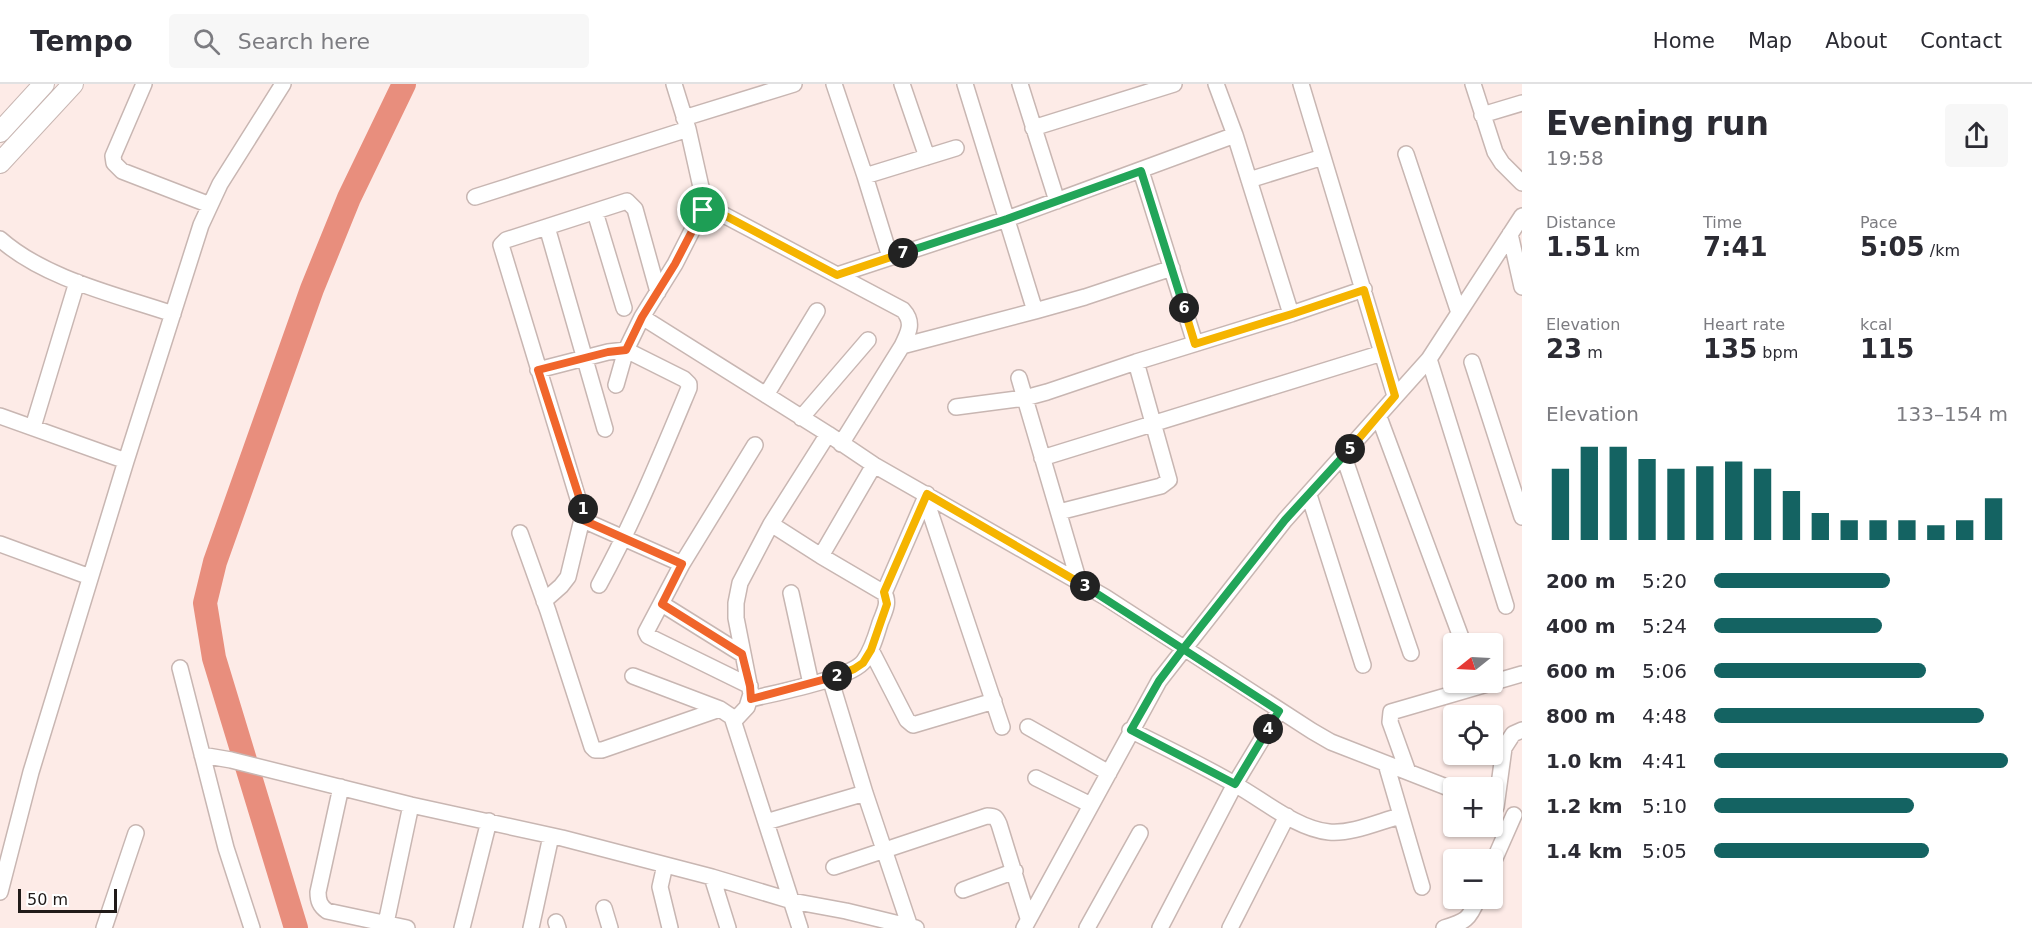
<!DOCTYPE html>
<meta charset="utf-8">
<style>
:root{--surface:#fff;--page:#f7f7f7;--text:#2b2b33;--muted:#7c7c81;--line:#e1e1e2;--accent:#146362}
body{margin:0;font-family:"DejaVu Sans",sans-serif;background:var(--page);color:var(--text);height:100vh;display:flex;flex-direction:column;font-size:22px;white-space:nowrap}
*{box-sizing:border-box;margin:0}
p{font-size:20px;color:var(--muted)}
.icon{flex:none;width:33px;height:33px;fill:none;stroke:currentColor;stroke-width:2;stroke-linecap:round;stroke-linejoin:round}
.map{position:relative;flex:1;overflow:hidden}
.sheet{display:flex;flex-direction:column;background:var(--surface);width:510px}
.sheet>*{flex:none}
.needle{width:39px;rotate:252deg}
.fabs{position:absolute;left:1443px;top:549px;display:grid;gap:12px}
.fabs a{display:grid;place-items:center;width:60px;height:60px;border-radius:6px;background:var(--surface);box-shadow:0 2px 4px #0004;font-size:30px}
.scale{position:absolute;left:18px;bottom:15px;width:99px;box-sizing:border-box;padding-left:6px;border:3px solid #211b19;border-top:0;font-size:16px;line-height:21px;white-space:nowrap;color:#211b19;-webkit-text-stroke:4px #fff;paint-order:stroke}
.pin{position:absolute;display:grid;place-items:center;width:51px;height:51px;color:#fff;margin:-26px;border:3px solid #fff;border-radius:50%;box-shadow:0 2px 6px #0007}
.km{position:absolute;width:30px;height:30px;margin:-15px;border-radius:50%;background:#222;color:#fff;font-size:16px;line-height:30px;text-align:center}
.round{display:grid;place-items:center;flex:none;width:63px;height:63px;border-radius:6px;background:var(--page)}
.headline{display:flex;align-items:center;justify-content:space-between;height:102px;padding:0 24px}
h1{font-size:33px;font-weight:800;line-height:45px}
.metrics{display:grid;grid-template-columns:repeat(3,1fr);gap:9px;height:102px;padding:6px 24px}
.metrics div{display:grid;align-content:center}
.metrics b{font-size:26px;font-weight:800}
.metrics small{font-size:16px;font-weight:400}
.metrics p{font-size:16px}
.chart{height:168px;padding:12px 24px}
.chart p{display:flex;justify-content:space-between}
.chart svg{width:100%;height:108px;margin-top:6px;stroke:var(--accent);stroke-width:6}
ul{padding:0 24px;list-style:none;font-size:20px}
li{display:grid;grid-template-columns:96px 72px 1fr;align-items:center;height:45px}
li i{height:15px;border-radius:8px;background:var(--accent)}
header{display:flex;align-items:center;gap:36px;box-sizing:border-box;height:84px;padding:0 30px;background:var(--surface);border-bottom:2px solid var(--line)}
header strong{font-size:28px}
nav{display:flex;gap:33px;margin-inline-start:auto;font-size:21px}
.search{width:420px;height:54px;background:var(--page);display:flex;align-items:center;gap:15px;box-sizing:border-box;padding:0 21px;border-radius:6px;color:var(--muted);font-size:22px}
main{display:flex;flex:1;min-height:0}
.map>svg:first-child{display:block}
</style>
<header>
<strong>Tempo</strong>
<div class="search"><svg class="icon" aria-label="search" viewBox="0 0 24 24"><circle cx="10" cy="10" r="6"/><path d="M15 15l6 6"/></svg>Search here</div>
<nav><a>Home</a><a>Map</a><a>About</a><a>Contact</a></nav>
</header>
<main>
<div class="map">
<svg width="1522" height="844" viewBox="0 0 1522 844">
<rect width="100%" height="100%" fill="#fdebe7"/>
<g fill="none" stroke-linecap="round" stroke-linejoin="round">
<path stroke="#e88e7d" stroke-width="24" d="M296 844 214 574 205 519 215 478 312 205 349 114 404 0"/>
<defs>
<path id="minor" d="M144 0 113 72 114 79 122 87 210 121
M834 0 865 92
M902 0 927 73
M965 0 1035 227 1085 213 1172 184
M1020 0 1057 117
M1216 0 1235 51 1291 230
M1301 0 1395 312
M1473 0 1495 68 1502 79 1522 99
M1482 31 1522 19
M684 34 794 0
M1033 44 1174 0
M1406 70 1459 229
M1141 87 1195 259
M1249 96 1323 73
M475 113 688 45
M705 121 903 226C914 238 909 248 902 262L841 360
M595 128 624 224
M547 143 605 345
M1510 150 1522 203
M0 155C45 195 117 211 173 230
M890 173 865 92 956 64
M837 191 1007 135 1235 51
M642 233 828 350 874 381 1105 513 1312 647 1331 658 1454 706
M902 262 1035 227
M1429 275 1506 522
M1472 278 1522 433
M538 286 608 268 626 266 684 295 689 300V304C661 371 634 437 599 501
M1019 294 1079 498
M616 301 626 266 642 233 675 180 705 121 688 45 674 0
M766 311 817 227
M956 323 1025 314 1047 308 1136 278 1291 230 1364 205
M0 332 126 377
M1379 333 1462 556
M801 334 868 256
M33 343 77 198
M1344 373 1411 569
M1042 374 1382 269
M1309 411 1363 581
M925 413 1002 643
M1059 428 1161 402 1169 396 1136 278
M583 436 682 480
M520 449 548 527 592 663 595 666H602L720 625
M0 460 90 493
M821 472 874 381
M791 509 811 600
M884 509 927 410
M544 517 561 502 568 493 583 431 501 161 506 156 627 117 635 125 658 208
M662 520 742 570
M871 566 907 636 913 641 994 617
M180 584 226 764 252 844
M633 592 720 625 732 633 800 844
M830 594 865 709 910 843
M750 602 648 552 646 548 682 480 755 361
M751 615C774 609 851 595 864 577 872 566 876 552 880 539 884 528 890 519 884 509L821 472 771 440
M734 637 747 623 751 610 736 534V519L740 499 771 440 828 350
M1028 643 1109 689
M1130 646C1166 664 1202 681 1236 701 1263 716 1297 745 1329 748 1352 750 1378 738 1400 732
M202 671 231 676 411 721 562 754 712 793 792 817 846 827 916 844
M1386 680 1422 803
M1408 688 1390 638 1391 628 1522 590
M1036 694 1091 721
M341 703 318 808C318 817 320 822 327 827L407 844
M1496 723 1504 664 1513 650 1522 646
M766 738 865 709
M665 781 660 803 670 844
M1492 781 1514 731
M834 783 987 732C995 732 996 733 999 740L1028 834
M712 793 728 844
M963 806 1015 787
M0 808 31 688 126 377 201 141 220 100 283 0
M604 824 610 844
M556 838 558 844
M386 839 411 721
M104 844 136 749
M462 844 489 737
M531 844 551 752
M1024 844 1159 597 1285 436 1429 275 1522 132
M1087 844 1140 749
M1160 844 1235 700 1279 627
M1230 844 1287 732
M1444 844C1466 837 1469 836 1478 814"/>
<path id="major" d="M0 48 44 0
M0 79 73 0"/>
</defs>
<use href="#minor" stroke="#c8b6b2" stroke-width="18"/>
<use href="#major" stroke="#c8b6b2" stroke-width="22"/>
<use href="#minor" stroke="#fff" stroke-width="15"/>
<use href="#major" stroke="#fff" stroke-width="20"/>
</g>
<g fill="none" stroke-linecap="round" stroke-linejoin="round">
<defs>
<path id="split-1" d="M583 425 538 286 608 268 626 266 642 233 675 180 703 126"/>
<path id="split-2" d="M583 425V436L682 480 662 520 742 570 750 602 751 615 837 592"/>
<path id="split-3" d="M837 592 854 585 863 579 871 566 887 520 884 508 927 410 1085 502"/>
<path id="split-4" d="M1085 502 1183 565 1159 597 1131 646 1235 700 1268 645"/>
<path id="split-5" d="M1268 645 1279 627 1183 565 1285 436 1350 365"/>
<path id="split-6" d="M1184 224 1195 260 1292 230 1364 206 1395 312 1350 365"/>
<path id="split-7" d="M903 169 1007 135 1141 87 1184 224"/>
<path id="split-8" d="M703 126 705 121 837 191 903 169"/>
</defs>
<use href="#split-1" stroke="#fff" stroke-width="12"/>
<use href="#split-2" stroke="#fff" stroke-width="12"/>
<use href="#split-3" stroke="#fff" stroke-width="12"/>
<use href="#split-4" stroke="#fff" stroke-width="12"/>
<use href="#split-5" stroke="#fff" stroke-width="12"/>
<use href="#split-6" stroke="#fff" stroke-width="12"/>
<use href="#split-7" stroke="#fff" stroke-width="12"/>
<use href="#split-8" stroke="#fff" stroke-width="12"/>
<use href="#split-1" stroke="#f0652b" stroke-width="8"/>
<use href="#split-2" stroke="#f0652b" stroke-width="8"/>
<use href="#split-3" stroke="#f5b400" stroke-width="8"/>
<use href="#split-4" stroke="#22a559" stroke-width="8"/>
<use href="#split-5" stroke="#22a559" stroke-width="8"/>
<use href="#split-6" stroke="#f5b400" stroke-width="8"/>
<use href="#split-7" stroke="#22a559" stroke-width="8"/>
<use href="#split-8" stroke="#f5b400" stroke-width="8"/>
</g>
</svg>
<div class="fabs">
<a><svg class="needle" viewBox="-14 -14 28 28"><path d="M0-13l5 13h-10z" fill="#e53935"/><path d="M0 13l5-13h-10z" fill="#7c7c81"/></svg></a>
<a><svg class="icon" aria-label="locate" viewBox="0 0 24 24"><circle cx="12" cy="12" r="6"/><path d="M12 2v4M12 18v4M2 12h4M18 12h4"/></svg></a>
<a>+</a>
<a>−</a>
</div>
<div class="scale">50 m</div>
<div class="pin" style="left:703px;top:126px;background:#1e9e55"><svg class="icon" aria-label="arrive" viewBox="0 0 24 24"><path d="M6 21V4h12l-3 4 3 4H6"/></svg></div>
<b class="km" style="left:583px;top:425px">1</b>
<b class="km" style="left:837px;top:592px">2</b>
<b class="km" style="left:1085px;top:502px">3</b>
<b class="km" style="left:1268px;top:645px">4</b>
<b class="km" style="left:1350px;top:365px">5</b>
<b class="km" style="left:1184px;top:224px">6</b>
<b class="km" style="left:903px;top:169px">7</b>
</div>
<section class="sheet">
<div class="headline"><div><h1>Evening run</h1><p>19:58</p></div><a class="round"><svg class="icon" aria-label="share" viewBox="0 0 24 24"><path d="M12 15V3M7 8l5-5 5 5M5 13v7h14v-7"/></svg></a></div>
<div class="metrics">
<div><p>Distance</p><b>1.51<small> km</small></b></div>
<div><p>Time</p><b>7:41</b></div>
<div><p>Pace</p><b>5:05<small> /km</small></b></div>
</div>
<div class="metrics">
<div><p>Elevation</p><b>23<small> m</small></b></div>
<div><p>Heart rate</p><b>135<small> bpm</small></b></div>
<div><p>kcal</p><b>115</b></div>
</div>
<div class="chart"><p><span>Elevation</span>133–154 m</p>
<svg viewBox="0 0 160 44" preserveAspectRatio="none"><path d="M5 44V15M15 44V6M25 44V6M35 44V11M45 44V15M55 44V14M65 44V12M75 44V15M85 44V24M95 44V33M105 44V36M115 44V36M125 44V36M135 44V38M145 44V36M155 44V27"/></svg>
</div>
<ul>
<li><b>200 m</b>5:20<i style="width:60%"></i></li>
<li><b>400 m</b>5:24<i style="width:57%"></i></li>
<li><b>600 m</b>5:06<i style="width:72%"></i></li>
<li><b>800 m</b>4:48<i style="width:92%"></i></li>
<li><b>1.0 km</b>4:41<i style="width:100%"></i></li>
<li><b>1.2 km</b>5:10<i style="width:68%"></i></li>
<li><b>1.4 km</b>5:05<i style="width:73%"></i></li>
</ul>
</section>
</main>
